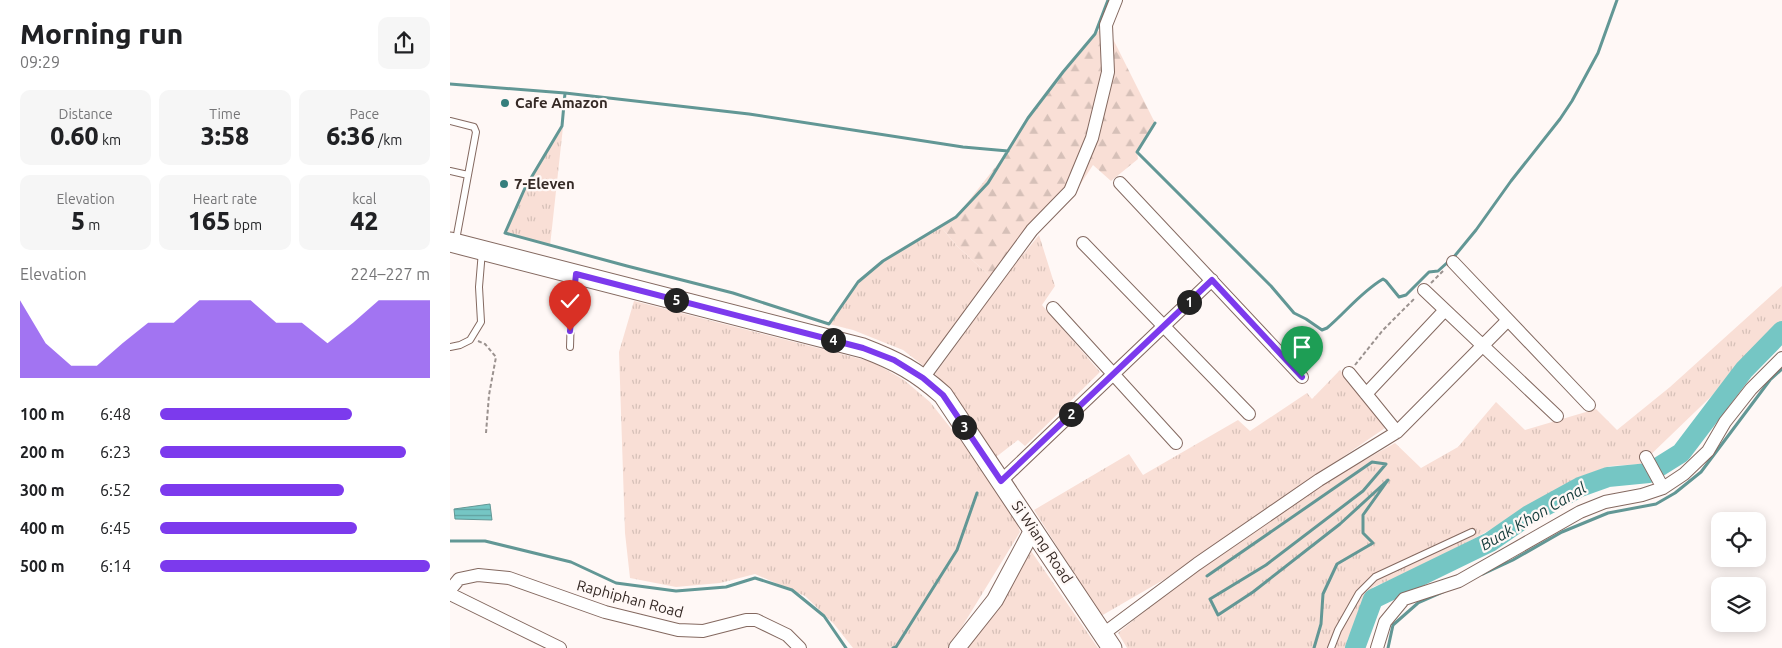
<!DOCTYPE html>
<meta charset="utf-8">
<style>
:root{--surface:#fff;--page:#f6f6f6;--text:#202124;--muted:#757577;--accent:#7c3aed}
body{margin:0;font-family:Ubuntu,sans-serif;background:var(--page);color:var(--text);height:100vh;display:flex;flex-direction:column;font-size:19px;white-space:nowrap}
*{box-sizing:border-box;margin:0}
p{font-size:16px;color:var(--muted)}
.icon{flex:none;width:28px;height:28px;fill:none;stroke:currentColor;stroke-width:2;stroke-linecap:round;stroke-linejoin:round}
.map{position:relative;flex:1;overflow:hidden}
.side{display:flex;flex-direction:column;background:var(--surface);width:450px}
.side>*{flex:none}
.controls{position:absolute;left:1261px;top:512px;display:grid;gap:10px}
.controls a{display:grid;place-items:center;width:55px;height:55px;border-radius:10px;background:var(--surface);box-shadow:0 2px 12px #0003;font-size:25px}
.pin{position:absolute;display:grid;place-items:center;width:42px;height:42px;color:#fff;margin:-51px -21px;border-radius:50% 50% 50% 0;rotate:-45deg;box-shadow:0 0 5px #0007}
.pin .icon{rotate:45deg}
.km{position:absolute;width:25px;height:25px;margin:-12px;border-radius:50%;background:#222;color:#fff;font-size:14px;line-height:25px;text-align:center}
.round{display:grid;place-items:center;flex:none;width:52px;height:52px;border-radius:10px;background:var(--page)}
.headline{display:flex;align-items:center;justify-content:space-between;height:85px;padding:0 20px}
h1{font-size:28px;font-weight:800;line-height:38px}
.figures{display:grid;grid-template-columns:repeat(3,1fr);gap:8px;height:85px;padding:5px 20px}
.figures div{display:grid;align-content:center;border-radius:10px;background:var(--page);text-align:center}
.figures b{font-size:25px;font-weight:800}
.figures small{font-size:14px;font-weight:400}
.figures p{font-size:14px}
.chart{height:140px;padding:10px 20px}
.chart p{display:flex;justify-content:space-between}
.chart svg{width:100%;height:90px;margin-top:5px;fill:var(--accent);opacity:.7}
ul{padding:0 20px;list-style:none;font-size:16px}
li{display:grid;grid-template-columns:80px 60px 1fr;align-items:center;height:38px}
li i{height:12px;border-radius:6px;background:var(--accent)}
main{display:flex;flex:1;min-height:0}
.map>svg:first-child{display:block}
</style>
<main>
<section class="side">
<div class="headline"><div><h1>Morning run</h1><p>09:29</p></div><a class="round"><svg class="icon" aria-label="share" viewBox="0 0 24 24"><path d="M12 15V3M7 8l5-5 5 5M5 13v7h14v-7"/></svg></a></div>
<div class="figures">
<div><p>Distance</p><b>0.60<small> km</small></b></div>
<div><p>Time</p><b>3:58</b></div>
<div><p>Pace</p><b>6:36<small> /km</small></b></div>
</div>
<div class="figures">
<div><p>Elevation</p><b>5<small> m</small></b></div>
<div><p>Heart rate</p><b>165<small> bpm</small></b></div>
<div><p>kcal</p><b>42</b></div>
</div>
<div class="chart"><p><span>Elevation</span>224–227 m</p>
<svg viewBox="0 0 160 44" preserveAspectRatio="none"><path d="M0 44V6L10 27L20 38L30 38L40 27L50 17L60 17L70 6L80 6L90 6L100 17L110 17L120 27L130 17L140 6L150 6L160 6V44z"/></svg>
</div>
<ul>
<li><b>100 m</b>6:48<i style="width:71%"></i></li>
<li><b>200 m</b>6:23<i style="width:91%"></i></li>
<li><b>300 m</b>6:52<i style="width:68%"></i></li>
<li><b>400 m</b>6:45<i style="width:73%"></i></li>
<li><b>500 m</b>6:14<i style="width:100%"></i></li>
</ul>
</section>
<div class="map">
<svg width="1332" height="648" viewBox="0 0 1332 648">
<defs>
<pattern id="grass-tufts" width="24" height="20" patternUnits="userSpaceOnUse" patternTransform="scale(1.25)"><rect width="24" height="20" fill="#f9dfd6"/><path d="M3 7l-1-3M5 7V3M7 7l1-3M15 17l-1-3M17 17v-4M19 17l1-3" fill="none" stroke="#d6c0b8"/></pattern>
<pattern id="forest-firs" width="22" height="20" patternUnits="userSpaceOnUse" patternTransform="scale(1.25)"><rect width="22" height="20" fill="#f9dfd6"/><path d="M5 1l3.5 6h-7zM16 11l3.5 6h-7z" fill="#d6c0b8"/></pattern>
<pattern id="water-rules" width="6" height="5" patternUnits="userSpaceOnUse" patternTransform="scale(1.25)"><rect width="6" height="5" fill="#75c6c4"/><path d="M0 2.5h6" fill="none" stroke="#61a19f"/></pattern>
</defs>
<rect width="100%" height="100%" fill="#fff8f6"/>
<path fill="url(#grass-tufts)" d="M113 127 100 246 55 233 76 186Z
M491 227 507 246 542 278 475 367 453 350 403 330 379 324 408 282 433 261Z
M589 235 605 286 592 305 650 372 575 446 568 440 546 457C527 428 508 400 485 374L559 272Z
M1332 286V328L1191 464 1160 466 1124 479 1085 505 974 566 923 587 897 640 899 648H677L668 633 762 556 845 499 945 443 971 468 1008 447 1046 402 1075 430 1146 409 1167 430 1220 387Z
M184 301 423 362 454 380 480 402 511 441 565 517 570 532 499 648H403L384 624 355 596 305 574 270 583 226 587 180 578 175 533 169 352Z
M890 370 935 428 715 579 651 616 584 510 679 454 693 475 788 420 800 431 857 393 862 399Z
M581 551 648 648H517L549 608Z"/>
<path fill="url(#forest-firs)" d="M656 25 705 123 687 152 688 159 661 181 643 165 626 191 605 216 590 212 542 278 507 246 491 227 506 217 558 151 578 118 645 34Z"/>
<path fill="url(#water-rules)" stroke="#629795" d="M40 504 42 520 5 519 4 509Z"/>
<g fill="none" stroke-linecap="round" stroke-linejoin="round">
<path stroke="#629795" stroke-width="3" d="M0 84 115 93
M705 123 687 152 821 286 844 313 856 319 872 330 877 328C896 312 911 292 933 279L936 281 949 297 956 295 979 272 988 271 998 262
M558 151 513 147 299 114 115 93 112 126 75 188 55 233 177 266 283 293 379 324 408 282 433 261 506 217 538 183 578 118 613 72 645 34 658 0
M1003 258 1026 230 1061 181 1110 119 1122 101 1148 53 1167 0
M0 541H35L121 562 166 583 226 591 276 587 305 578 342 590 374 616 396 648
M1033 574 1063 560 1112 532 1158 513 1206 504 1225 493 1251 472 1320 380 1332 369
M757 576 922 462 936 464 913 491 816 565 760 599 768 615 803 592 890 524 938 480 913 515V533L923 543 887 564 873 594 871 624 864 648
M443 648 446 647 507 550 527 493
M938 648 943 625 968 603 993 592"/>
<path stroke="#75c6c4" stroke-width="20" d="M905 648 923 599 1040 542 1079 515 1130 487 1158 477 1199 473 1231 453 1294 370 1332 331"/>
<defs>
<path id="service" d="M0 121 24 127 26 132 6 240
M0 171 18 175
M0 347 10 345 20 340 31 322 29 287 32 251
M120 347 121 314 126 275
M881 648 888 630 909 593 925 577 1022 532"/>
<path id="minor" d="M670 183 852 377
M633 243 799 414
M1003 262 1139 405
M974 290 1107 416
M603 308 726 443
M899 373 947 432
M473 378 582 230 620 191 642 138 658 72 656 25 666 0
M916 394 995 310
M1196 457 1213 488
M551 481 762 280
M0 590 9 579 28 575 59 578 155 612 228 630 253 631 296 620H306L337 635 350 648
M0 594 110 648
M653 634 747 564 869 480 947 432 1058 320
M927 648 935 622 954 599 1009 581 1130 512 1155 502 1192 495 1213 488 1234 474 1258 451 1275 422 1301 389 1332 358"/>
<path id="tertiary" d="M507 648 545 600 583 529"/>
<path id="secondary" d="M0 242 413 348C447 361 466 371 493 395L662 648"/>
</defs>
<use href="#service" stroke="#846960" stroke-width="8"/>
<use href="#minor" stroke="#846960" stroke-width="14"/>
<use href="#tertiary" stroke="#846960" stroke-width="18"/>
<use href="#secondary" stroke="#846960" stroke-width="21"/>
<path stroke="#9b928f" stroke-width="2" stroke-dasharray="4 2.5" stroke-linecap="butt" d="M981 283 994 270
M28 341 35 344 46 357 39 395 36 433
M905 365 933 330 965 298"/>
<use href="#service" stroke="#fff" stroke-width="6"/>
<use href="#minor" stroke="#fff" stroke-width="12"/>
<use href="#tertiary" stroke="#fff" stroke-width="16"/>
<use href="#secondary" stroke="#fff" stroke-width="19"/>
</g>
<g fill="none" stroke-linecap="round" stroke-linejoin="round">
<defs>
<path id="route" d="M120 331 126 274 413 348 444 360 473 378 493 395 551 481 762 280 852 377"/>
</defs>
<use href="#route" stroke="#fff" stroke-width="10"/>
<use href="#route" stroke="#7c3aed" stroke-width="6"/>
</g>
<g fill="#357e7c" stroke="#fff8f6" stroke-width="2">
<circle cx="55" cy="103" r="5"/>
<circle cx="54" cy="184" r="5"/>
</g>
<g text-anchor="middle" stroke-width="4.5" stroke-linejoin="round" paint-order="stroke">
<g font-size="15" font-weight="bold" fill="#362a26" stroke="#fff8f6" text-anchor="start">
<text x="65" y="108">Cafe Amazon</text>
<text x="64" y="189">7-Eleven</text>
</g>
<g font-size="15" fill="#362a26" stroke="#fff8f6">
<text transform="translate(592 542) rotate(56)" y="5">Si Wiang Road</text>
<text transform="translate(180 599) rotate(15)" y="5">Raphiphan Road</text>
</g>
<g font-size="16" font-style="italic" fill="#113938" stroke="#fff8f6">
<text transform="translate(1083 516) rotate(-30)" y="6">Buak Khon Canal</text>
</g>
</g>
</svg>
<div class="controls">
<a><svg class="icon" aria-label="locate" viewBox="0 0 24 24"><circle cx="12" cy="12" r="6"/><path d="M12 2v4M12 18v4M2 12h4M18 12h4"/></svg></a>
<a><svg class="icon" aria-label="layers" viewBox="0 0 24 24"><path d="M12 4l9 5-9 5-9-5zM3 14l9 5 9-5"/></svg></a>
</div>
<div class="pin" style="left:852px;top:377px;background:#1e9e55"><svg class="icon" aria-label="arrive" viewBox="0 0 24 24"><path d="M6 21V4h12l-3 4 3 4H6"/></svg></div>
<div class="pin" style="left:120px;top:331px;background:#d93025"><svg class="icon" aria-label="check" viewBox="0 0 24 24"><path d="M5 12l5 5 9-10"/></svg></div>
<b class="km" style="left:739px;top:302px">1</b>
<b class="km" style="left:621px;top:414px">2</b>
<b class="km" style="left:514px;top:427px">3</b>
<b class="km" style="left:383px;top:340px">4</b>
<b class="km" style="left:226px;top:300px">5</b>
</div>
</main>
